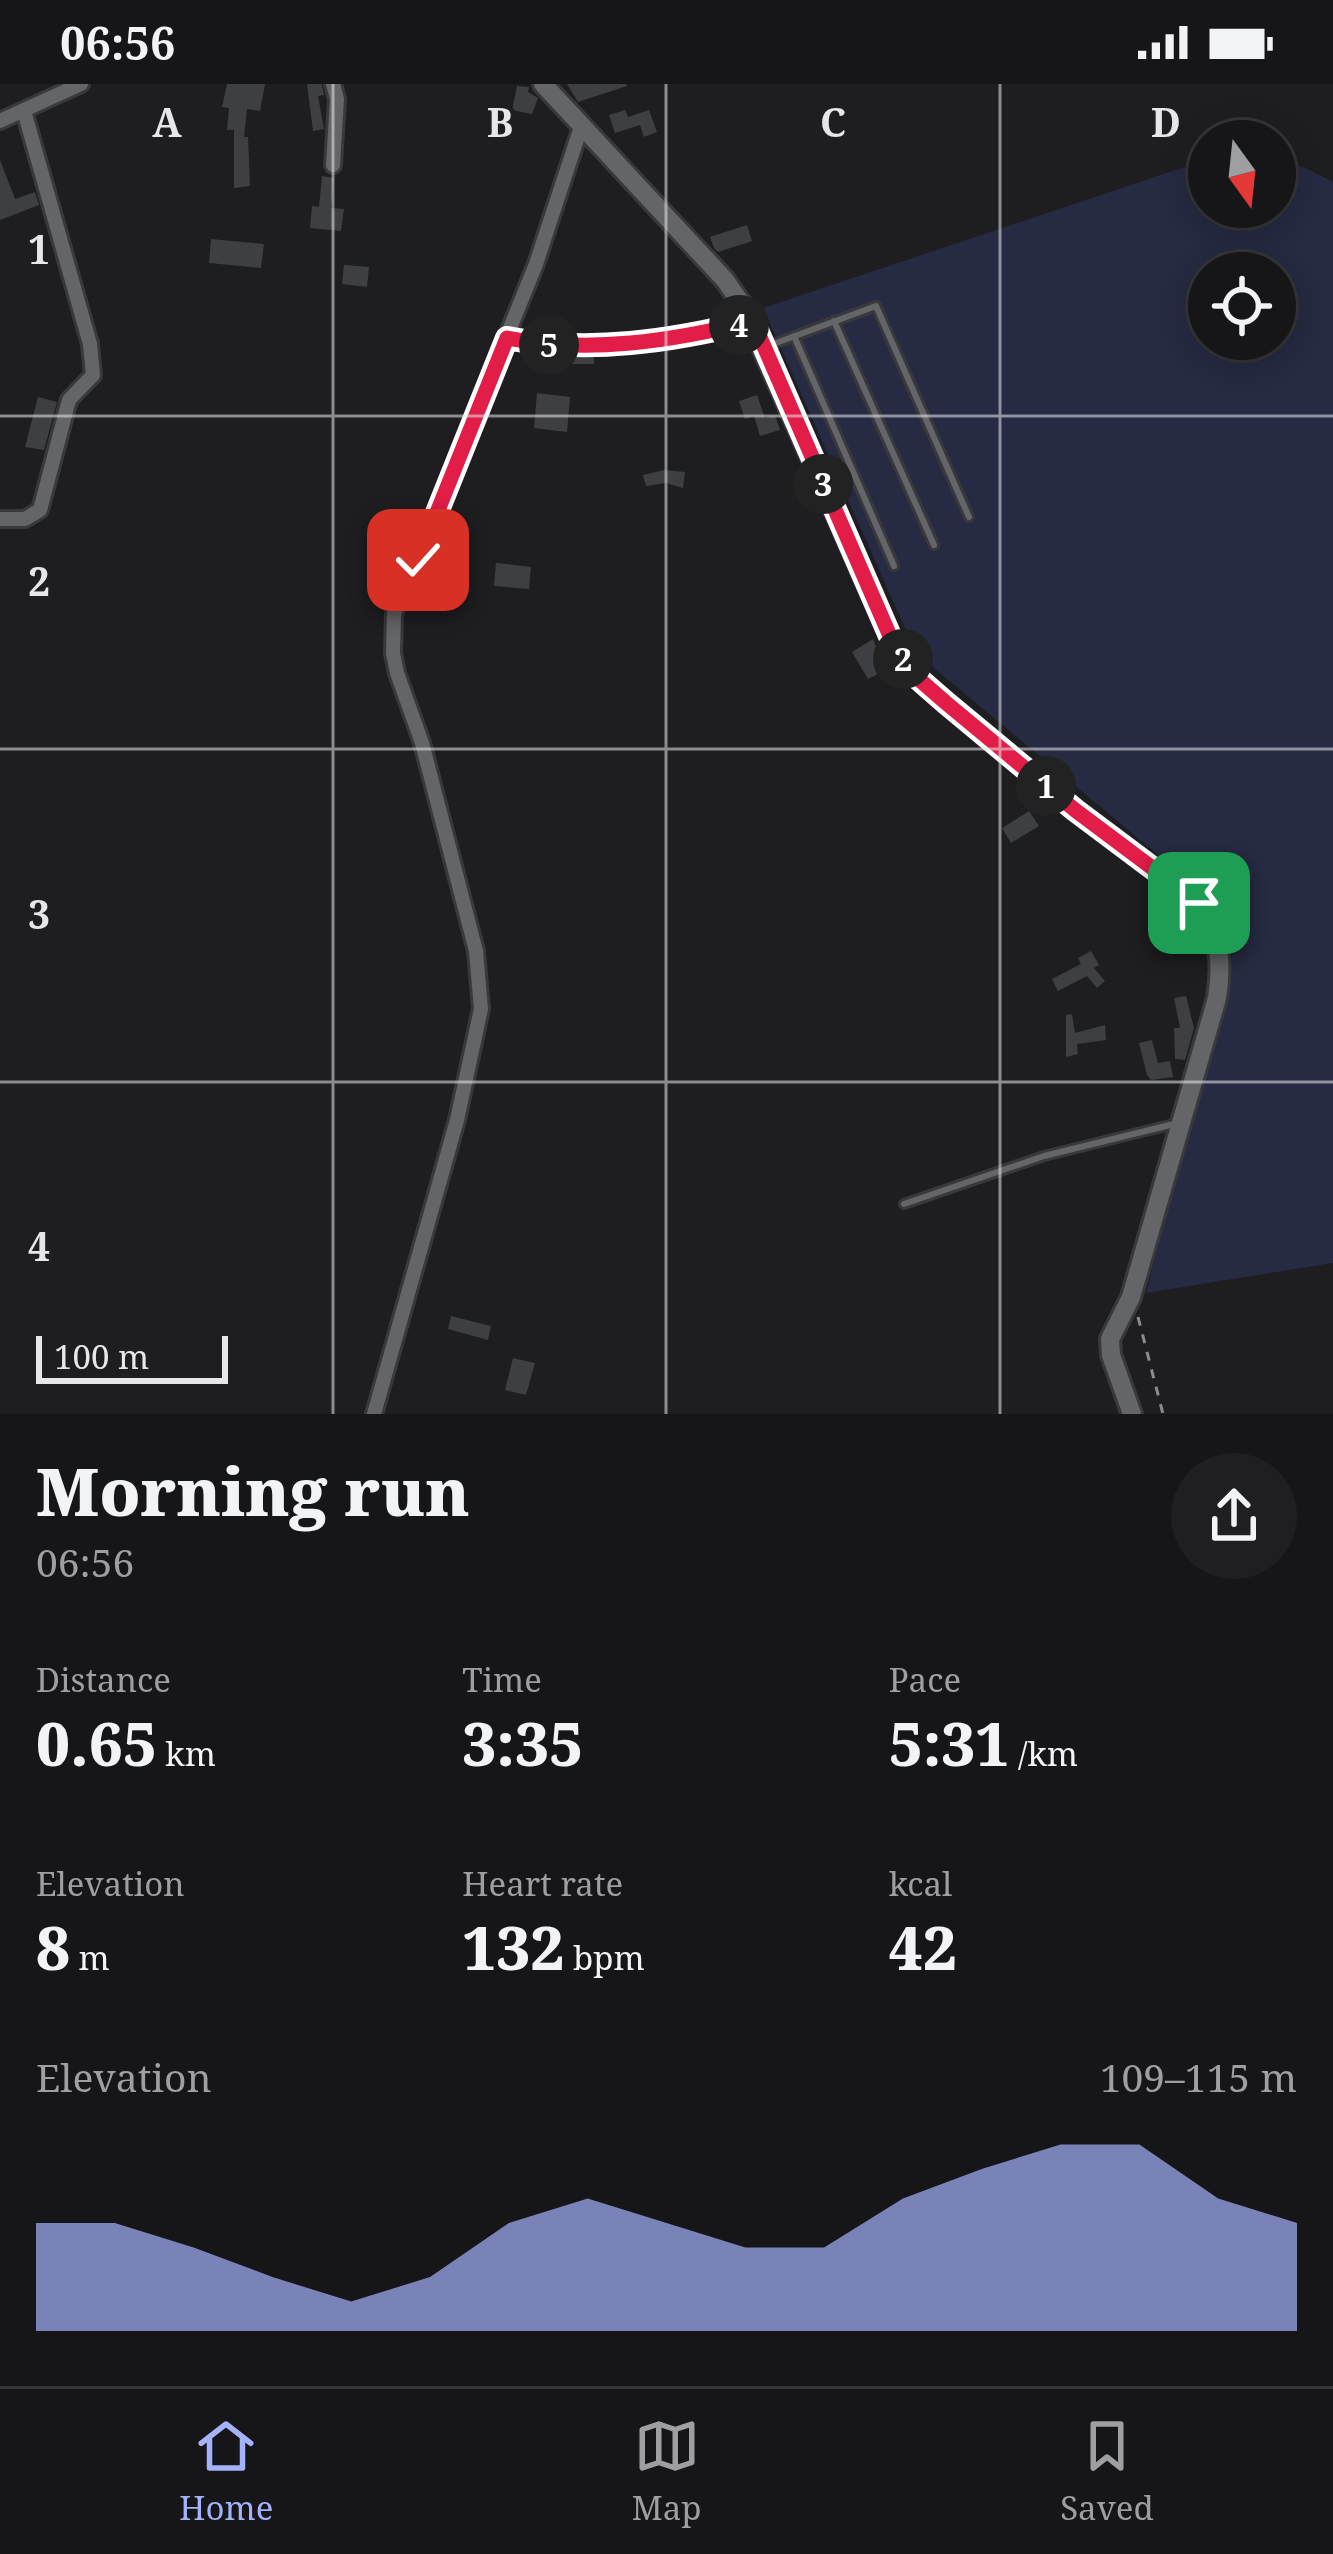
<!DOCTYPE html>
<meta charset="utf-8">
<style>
:root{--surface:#161619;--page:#1f1f22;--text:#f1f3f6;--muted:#9e9fa2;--line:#353538;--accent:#a4b2fc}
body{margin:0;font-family:"Noto Serif",serif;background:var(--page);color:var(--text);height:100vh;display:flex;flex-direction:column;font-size:45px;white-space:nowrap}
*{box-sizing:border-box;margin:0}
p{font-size:39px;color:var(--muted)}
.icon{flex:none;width:66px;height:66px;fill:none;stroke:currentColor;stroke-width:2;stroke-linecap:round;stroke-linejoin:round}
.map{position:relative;height:1330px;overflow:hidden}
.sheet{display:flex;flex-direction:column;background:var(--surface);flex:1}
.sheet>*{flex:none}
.needle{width:78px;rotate:165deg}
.fabs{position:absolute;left:1188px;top:36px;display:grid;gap:24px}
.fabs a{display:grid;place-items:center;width:108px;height:108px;border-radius:50%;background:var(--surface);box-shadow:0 6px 30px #0003,0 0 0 3px var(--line);font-size:60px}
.scale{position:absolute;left:36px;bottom:30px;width:192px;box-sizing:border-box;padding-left:12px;border:6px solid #e7e7e9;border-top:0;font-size:33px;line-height:42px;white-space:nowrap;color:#e7e7e9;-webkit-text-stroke:9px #1e1e21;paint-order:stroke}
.pin{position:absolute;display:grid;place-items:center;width:102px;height:102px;color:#fff;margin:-51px;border-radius:24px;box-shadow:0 6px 18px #0006}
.km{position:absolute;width:60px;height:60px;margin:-30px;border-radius:50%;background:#222;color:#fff;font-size:33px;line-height:60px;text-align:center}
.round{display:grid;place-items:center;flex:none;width:126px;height:126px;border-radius:63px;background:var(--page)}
.overview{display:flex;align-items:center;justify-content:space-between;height:204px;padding:0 36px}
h1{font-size:66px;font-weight:800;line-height:90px}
.stats{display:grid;grid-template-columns:repeat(3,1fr);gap:18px;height:204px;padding:12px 36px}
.stats div{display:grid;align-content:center}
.stats b{font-size:60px;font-weight:800}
.stats small{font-size:33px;font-weight:400}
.stats p{font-size:33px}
.chart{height:336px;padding:24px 36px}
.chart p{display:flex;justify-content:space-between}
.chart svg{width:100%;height:216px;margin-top:12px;fill:var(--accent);opacity:.7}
.status{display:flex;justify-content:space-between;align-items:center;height:84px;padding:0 60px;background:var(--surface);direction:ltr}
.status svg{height:33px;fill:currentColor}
.tab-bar{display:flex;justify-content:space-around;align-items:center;height:168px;border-top:3px solid var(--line);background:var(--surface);font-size:33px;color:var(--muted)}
.tab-bar a{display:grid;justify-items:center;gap:6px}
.tab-bar .current{color:var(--accent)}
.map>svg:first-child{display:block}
</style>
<div class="status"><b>06:56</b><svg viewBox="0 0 49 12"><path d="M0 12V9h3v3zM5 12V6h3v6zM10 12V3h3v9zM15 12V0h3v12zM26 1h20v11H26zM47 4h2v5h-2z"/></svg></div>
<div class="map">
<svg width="1333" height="1330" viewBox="0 0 1333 1330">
<rect width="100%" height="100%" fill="#1e1e21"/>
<path fill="#262a42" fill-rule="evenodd" d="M1275 69 1333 98V1179L1146 1209 1240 839 916 569 763 224 1209 75V123H1275ZM1209 189H1275V255H1209Z"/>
<path fill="#3e3f42" d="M227 0H265L260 27 247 25 244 53H248L250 102 234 104V46H227L229 24 222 23Z
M307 0H322L324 11 318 12 324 45 313 47Z
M567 0H626L627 2 578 18Z
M517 2 529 3 528 8 538 14 532 30 512 26Z
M625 26 628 33 649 26 657 48 644 53 640 41 615 49 609 31Z
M0 76 15 115 35 108 39 121 0 136Z
M322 92 334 94 331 124 344 125 341 147 310 144 312 122 319 123Z
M747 141 752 157 718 168 714 164 710 153Z
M211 155 264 160 261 184 209 179Z
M344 181 369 183 367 203 342 200Z
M547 271 594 272V280H569L547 287 542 272Z
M537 309 570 313 567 348 534 344Z
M757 311 765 334 775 331 780 346 760 352 754 332 745 335 739 317Z
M38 313 57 318 44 366 25 363Z
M664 386 685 388 683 404 666 399 646 402 643 391Z
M496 479 531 483 529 505 494 502Z
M873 555 886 586 868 595 852 568Z
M1029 727 1039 742 1011 759 1002 744Z
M1091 867 1099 881 1094 884 1105 897 1097 904 1087 892 1058 907 1052 895 1081 880 1078 874Z
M1186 912 1194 944 1185 976 1175 975 1174 944H1180L1174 914Z
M1072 930 1075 949 1105 941 1106 956 1077 960 1078 970 1066 973V931Z
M1152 956 1158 979 1170 977 1173 993 1151 996 1147 991 1139 959Z
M451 1232 491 1242 488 1256 448 1245Z
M513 1274 535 1279 526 1311 505 1306Z"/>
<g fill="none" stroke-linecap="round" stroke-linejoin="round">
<defs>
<path id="lane" d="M834 237 934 461
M794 252 894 482
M768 262 876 222 969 433
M904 1120 1044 1072 1178 1039"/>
<path id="street" d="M0 37 81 0
M333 81 337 15 333 0
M507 254C588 270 674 257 753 237
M0 435H25L40 426 69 316 93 291 90 260 24 27
M374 1330 457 1036 481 925 476 867 422 659 397 589 393 569 394 530 536 180 582 40"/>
<path id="secondary" d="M543 0 725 196 745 225 890 552 913 590 945 618 1075 726 1199 819C1219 851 1223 877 1217 914L1131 1213 1110 1255 1111 1271 1132 1330"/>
</defs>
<use href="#lane" stroke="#39393c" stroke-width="12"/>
<use href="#street" stroke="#39393c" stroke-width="20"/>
<use href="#secondary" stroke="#39393c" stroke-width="24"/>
<path stroke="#8b8b8e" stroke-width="3" stroke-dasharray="9 9" stroke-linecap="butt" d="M1138 1233 1163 1330"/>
<use href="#lane" stroke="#646569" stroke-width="6"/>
<use href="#street" stroke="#646569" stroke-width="14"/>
<use href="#secondary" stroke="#646569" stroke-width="18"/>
</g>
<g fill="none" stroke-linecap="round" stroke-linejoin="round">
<defs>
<path id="route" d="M418 476 507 254C588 270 673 257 753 237L890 552 913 590 945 618 1075 726 1199 819"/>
</defs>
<use href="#route" stroke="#fff" stroke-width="24"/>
<use href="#route" stroke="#e11d48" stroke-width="15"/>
</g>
<path fill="none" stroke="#e7e7e9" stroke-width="3" stroke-opacity="0.55" d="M333 0V1330M666 0V1330M1000 0V1330M0 332H1333M0 665H1333M0 998H1333"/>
<g font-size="39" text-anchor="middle" font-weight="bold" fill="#e7e7e9" stroke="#1e1e21" stroke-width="10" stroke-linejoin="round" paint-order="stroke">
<text x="167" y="53">A</text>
<text x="500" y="53">B</text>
<text x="833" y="53">C</text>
<text x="1166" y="53">D</text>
<text x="39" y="180">1</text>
<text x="39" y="512">2</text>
<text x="39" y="845">3</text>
<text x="39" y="1177">4</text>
</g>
</svg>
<div class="fabs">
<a><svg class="needle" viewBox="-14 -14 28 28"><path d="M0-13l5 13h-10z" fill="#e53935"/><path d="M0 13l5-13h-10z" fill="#9e9fa2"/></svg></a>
<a><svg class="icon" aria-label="locate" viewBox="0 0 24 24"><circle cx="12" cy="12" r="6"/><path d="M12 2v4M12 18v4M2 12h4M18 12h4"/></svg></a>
</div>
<div class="scale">100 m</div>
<div class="pin" style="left:1199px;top:819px;background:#1e9e55"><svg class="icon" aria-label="arrive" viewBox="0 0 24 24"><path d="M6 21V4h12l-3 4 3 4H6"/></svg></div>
<div class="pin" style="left:418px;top:476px;background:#d93025"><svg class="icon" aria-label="check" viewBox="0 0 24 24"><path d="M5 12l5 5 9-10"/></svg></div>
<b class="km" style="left:1046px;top:702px">1</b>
<b class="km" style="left:903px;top:575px">2</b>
<b class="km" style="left:823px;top:400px">3</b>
<b class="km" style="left:739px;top:241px">4</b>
<b class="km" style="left:549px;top:261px">5</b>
</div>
<section class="sheet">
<div class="overview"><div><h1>Morning run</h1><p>06:56</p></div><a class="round"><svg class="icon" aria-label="share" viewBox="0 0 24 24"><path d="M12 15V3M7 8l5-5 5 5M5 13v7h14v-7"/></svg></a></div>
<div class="stats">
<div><p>Distance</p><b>0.65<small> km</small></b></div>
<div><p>Time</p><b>3:35</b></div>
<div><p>Pace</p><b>5:31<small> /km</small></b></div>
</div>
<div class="stats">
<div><p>Elevation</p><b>8<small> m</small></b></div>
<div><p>Heart rate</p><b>132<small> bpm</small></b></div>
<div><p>kcal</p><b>42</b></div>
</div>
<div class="chart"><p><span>Elevation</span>109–115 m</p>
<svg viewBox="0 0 160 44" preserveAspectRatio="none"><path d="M0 44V22L10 22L20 27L30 33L40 38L50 33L60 22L70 17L80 22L90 27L100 27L110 17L120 11L130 6L140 6L150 17L160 22V44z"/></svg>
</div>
</section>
<nav class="tab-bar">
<a class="current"><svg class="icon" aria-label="home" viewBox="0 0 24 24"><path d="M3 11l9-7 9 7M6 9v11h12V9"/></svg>Home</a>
<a><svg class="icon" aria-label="map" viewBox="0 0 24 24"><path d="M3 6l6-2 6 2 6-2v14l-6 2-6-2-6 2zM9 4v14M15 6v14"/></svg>Map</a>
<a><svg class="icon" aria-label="saved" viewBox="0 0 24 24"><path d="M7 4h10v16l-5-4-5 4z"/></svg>Saved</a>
</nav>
